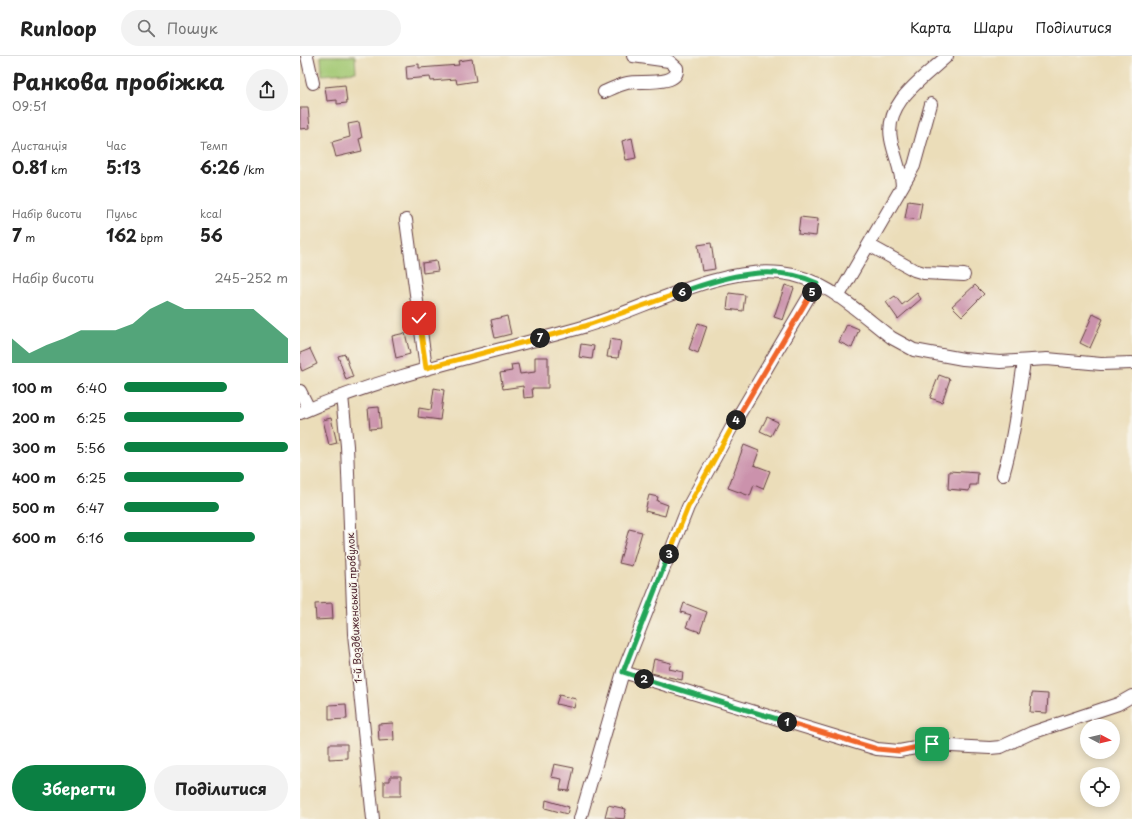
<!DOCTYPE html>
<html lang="uk">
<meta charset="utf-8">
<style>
:root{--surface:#fff;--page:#f2f2f2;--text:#222;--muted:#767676;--line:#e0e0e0;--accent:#0b8043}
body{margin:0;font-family:"Playpen Sans",sans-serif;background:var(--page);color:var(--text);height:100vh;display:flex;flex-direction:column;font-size:15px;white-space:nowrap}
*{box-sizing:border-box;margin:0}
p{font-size:13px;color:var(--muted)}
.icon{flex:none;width:22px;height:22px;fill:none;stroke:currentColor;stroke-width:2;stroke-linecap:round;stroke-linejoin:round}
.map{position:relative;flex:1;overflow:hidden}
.panel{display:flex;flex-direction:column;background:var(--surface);width:300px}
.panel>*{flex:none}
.needle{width:26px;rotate:97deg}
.buttons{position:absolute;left:780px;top:663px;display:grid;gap:8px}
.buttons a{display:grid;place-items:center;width:40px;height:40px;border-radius:50%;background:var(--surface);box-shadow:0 2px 10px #0003;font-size:20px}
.pin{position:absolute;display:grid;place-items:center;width:34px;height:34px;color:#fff;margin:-17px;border-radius:8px;box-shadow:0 2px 6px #0006}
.km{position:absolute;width:20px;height:20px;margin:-10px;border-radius:50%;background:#222;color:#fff;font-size:11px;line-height:20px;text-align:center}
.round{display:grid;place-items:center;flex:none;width:42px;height:42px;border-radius:21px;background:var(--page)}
.head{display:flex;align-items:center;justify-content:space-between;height:68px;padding:0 12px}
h1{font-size:22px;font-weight:700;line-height:30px}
.metrics{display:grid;grid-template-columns:repeat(3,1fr);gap:6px;height:68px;padding:4px 12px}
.metrics div{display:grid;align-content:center}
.metrics b{font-size:17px;font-weight:700}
.metrics small{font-size:11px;font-weight:400}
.metrics p{font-size:11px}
.chart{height:112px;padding:8px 12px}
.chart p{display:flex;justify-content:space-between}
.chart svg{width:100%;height:72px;margin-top:4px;fill:var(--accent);opacity:.7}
.button{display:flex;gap:8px;margin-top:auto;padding:8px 12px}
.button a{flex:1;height:46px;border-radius:24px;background:var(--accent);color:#fff;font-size:16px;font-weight:700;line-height:46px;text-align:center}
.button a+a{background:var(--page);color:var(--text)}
ul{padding:0 12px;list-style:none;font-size:13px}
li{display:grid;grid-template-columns:64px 48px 1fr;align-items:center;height:30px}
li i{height:10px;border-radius:5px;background:var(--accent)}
header{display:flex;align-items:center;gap:24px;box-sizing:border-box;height:56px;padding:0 20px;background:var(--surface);border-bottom:1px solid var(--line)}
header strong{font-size:19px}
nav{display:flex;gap:22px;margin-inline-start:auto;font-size:14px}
.search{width:280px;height:36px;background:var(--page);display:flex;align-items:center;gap:10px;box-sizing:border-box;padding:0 14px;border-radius:22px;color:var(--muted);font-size:15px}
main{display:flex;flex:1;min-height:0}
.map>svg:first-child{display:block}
</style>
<header>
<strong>Runloop</strong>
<div class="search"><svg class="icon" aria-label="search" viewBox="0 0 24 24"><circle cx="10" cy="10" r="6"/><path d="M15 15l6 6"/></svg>Пошук</div>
<nav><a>Карта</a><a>Шари</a><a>Поділитися</a></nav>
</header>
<main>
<section class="panel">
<div class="head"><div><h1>Ранкова пробіжка</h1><p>09:51</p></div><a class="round"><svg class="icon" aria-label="share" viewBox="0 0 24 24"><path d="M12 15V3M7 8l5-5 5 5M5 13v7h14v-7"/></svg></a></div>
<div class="metrics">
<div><p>Дистанція</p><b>0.81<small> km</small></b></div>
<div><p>Час</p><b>5:13</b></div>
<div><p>Темп</p><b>6:26<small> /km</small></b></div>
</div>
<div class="metrics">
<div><p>Набір висоти</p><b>7<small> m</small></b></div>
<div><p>Пульс</p><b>162<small> bpm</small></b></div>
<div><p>kcal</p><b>56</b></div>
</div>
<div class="chart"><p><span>Набір висоти</span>245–252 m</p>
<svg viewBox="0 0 160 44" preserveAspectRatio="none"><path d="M0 44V29L10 38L20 33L30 29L40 24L50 24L60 24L70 20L80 11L90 6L100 11L110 11L120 11L130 11L140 11L150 20L160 29V44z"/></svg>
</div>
<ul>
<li><b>100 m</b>6:40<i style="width:63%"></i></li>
<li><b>200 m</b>6:25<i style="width:73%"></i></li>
<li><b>300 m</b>5:56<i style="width:100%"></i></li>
<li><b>400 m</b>6:25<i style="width:73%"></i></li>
<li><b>500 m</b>6:47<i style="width:58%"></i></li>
<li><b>600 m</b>6:16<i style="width:80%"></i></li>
</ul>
<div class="button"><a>Зберегти</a><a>Поділитися</a></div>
</section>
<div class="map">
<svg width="832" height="763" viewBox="0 0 832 763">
<rect width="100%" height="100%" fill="#f7f3e8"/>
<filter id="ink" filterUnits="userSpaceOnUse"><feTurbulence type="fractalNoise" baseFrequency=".025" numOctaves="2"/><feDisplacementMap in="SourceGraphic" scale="8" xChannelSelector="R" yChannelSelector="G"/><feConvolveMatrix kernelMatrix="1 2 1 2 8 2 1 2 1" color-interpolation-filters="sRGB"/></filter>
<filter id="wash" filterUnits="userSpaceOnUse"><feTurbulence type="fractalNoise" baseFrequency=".012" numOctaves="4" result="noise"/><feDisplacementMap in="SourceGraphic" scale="16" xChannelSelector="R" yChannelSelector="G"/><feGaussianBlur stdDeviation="0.9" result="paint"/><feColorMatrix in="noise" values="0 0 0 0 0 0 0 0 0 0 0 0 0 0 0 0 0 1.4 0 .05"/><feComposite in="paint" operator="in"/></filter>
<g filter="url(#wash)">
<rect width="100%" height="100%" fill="#ebddb9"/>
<path fill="#a2c872" stroke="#76744e" d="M21 0H55L56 16 22 19Z"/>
<g id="blocks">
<path fill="#cb92ac" d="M172 3 176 25 157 28 156 23 131 25 130 21 107 23 106 10 119 8V12L159 9 158 5Z
M45 29 47 47 37 48V44L27 45 25 31Z
M0 52H8L10 72 0 73Z
M59 66 62 82 59 83 62 95 36 101 32 86 50 81 48 68Z
M332 82 336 102 326 104 322 85Z
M608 145 622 147 619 164 605 162Z
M500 161 518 163 516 180 498 178Z
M411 187 415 213 402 215 398 189Z
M136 205 138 215 123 217 122 207Z
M485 229 494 232 483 264 474 261Z
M675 229 684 238 662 260 652 250Z
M429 237 445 239 443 255 427 253Z
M617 237 621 243 598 263 586 246 595 240 602 249Z
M793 258 803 263 790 292 780 287Z
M207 260 211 278 195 282 191 264Z
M398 267 407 270 398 297 389 293Z
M547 268 559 273 552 292 539 286Z
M105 277 110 298 96 302 92 280Z
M310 283 321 285 318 302 307 301Z
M281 288 294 290 292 303 279 301Z
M10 293 17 308 2 315 0 310V297Z
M45 298 53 321 46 324 38 300Z
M235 301H248V332H232L233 341 224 342 223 330 203 333 200 317 212 315 211 309 218 308 220 318 235 316Z
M639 319 650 323 642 346 630 342Z
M134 332 144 334 140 364 118 361 119 352 131 354Z
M79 351 81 372 70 373 68 352Z
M467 361 478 366 471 380 460 375Z
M31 362 37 387 29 389 23 364Z
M444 389 459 395 454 409 470 415 463 433 454 429 450 440 428 432Z
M649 415 678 417 677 429H670L669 435 648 433Z
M349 439 358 441 357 445 368 449 365 460 345 455Z
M329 473 342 476 332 510 319 507Z
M32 547 33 563 16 564 15 548Z
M384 547 407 556 400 576 386 571 391 559 381 556Z
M354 603 371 607 369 613 383 616 382 624 351 617Z
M732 637 748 638 747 657 730 656Z
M259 639 276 643 274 652 256 648Z
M46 648 47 663 29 664V649Z
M93 667 94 684 79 685 78 668Z
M29 688H47V702L29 703Z
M254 708 274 712 269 735 260 734 262 723 251 721Z
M90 720H101V740H84V725H90Z
M246 744 269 751 267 758 245 752Z
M308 749 326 753 324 763 305 761Z"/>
</g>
</g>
<g filter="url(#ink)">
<use href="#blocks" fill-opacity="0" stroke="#623c40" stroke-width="1"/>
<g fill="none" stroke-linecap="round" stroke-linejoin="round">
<defs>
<path id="minor" d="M7 0 13 27
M304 36C311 33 319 29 327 27 340 24 379 31 377 12L369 5 333 0
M602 131 614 110 631 48
M106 164 126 312
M569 189 614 214 624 217 664 219
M538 241 602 131C602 115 594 100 591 83 584 46 624 22 647 0
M0 335 9 353
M42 340 47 390 54 578 73 763
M0 357C91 317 188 298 283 271 344 253 418 210 481 217 524 221 559 257 592 282L614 294 663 303 700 306 747 303 801 308 832 307
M703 419C714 382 718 344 724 306
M323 616 577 693 599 695 632 689 690 692 701 691 731 677 818 648 832 640
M280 763 323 616 388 451 433 369 517 227"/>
</defs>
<use href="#minor" stroke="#623c40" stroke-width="14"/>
<use href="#minor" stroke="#fff" stroke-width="12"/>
</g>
</g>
<g fill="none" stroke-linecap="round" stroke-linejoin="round" filter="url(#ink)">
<defs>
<path id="split-1" d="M487 666 577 693 599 695 632 688"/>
<path id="split-2" d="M344 623 487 666"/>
<path id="split-3" d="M344 623 323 616 369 498"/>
<path id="split-4" d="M369 498 388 451 436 364"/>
<path id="split-5" d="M436 364 512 236"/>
<path id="split-6" d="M382 236C426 220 473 207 517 227L512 236"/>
<path id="split-7" d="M240 282 285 270 382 236"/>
<path id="split-8" d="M119 262 126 312 240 282"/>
</defs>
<use href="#split-1" stroke="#fff" stroke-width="8"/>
<use href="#split-2" stroke="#fff" stroke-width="8"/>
<use href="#split-3" stroke="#fff" stroke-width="8"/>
<use href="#split-4" stroke="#fff" stroke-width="8"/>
<use href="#split-5" stroke="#fff" stroke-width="8"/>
<use href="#split-6" stroke="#fff" stroke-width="8"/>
<use href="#split-7" stroke="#fff" stroke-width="8"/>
<use href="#split-8" stroke="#fff" stroke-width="8"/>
<use href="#split-1" stroke="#f0652b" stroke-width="5"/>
<use href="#split-2" stroke="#22a559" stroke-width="5"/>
<use href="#split-3" stroke="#22a559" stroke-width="5"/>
<use href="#split-4" stroke="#f5b400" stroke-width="5"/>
<use href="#split-5" stroke="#f0652b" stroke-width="5"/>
<use href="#split-6" stroke="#22a559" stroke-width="5"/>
<use href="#split-7" stroke="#f5b400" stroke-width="5"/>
<use href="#split-8" stroke="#f5b400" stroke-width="5"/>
</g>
<g text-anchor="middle" stroke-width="3" stroke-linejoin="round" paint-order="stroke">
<g font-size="10" fill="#4a1f2b" stroke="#f7f3e8">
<text transform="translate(54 552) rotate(-93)" y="4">1-й Воздвиженський провулок</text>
</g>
</g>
</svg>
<div class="buttons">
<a><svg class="needle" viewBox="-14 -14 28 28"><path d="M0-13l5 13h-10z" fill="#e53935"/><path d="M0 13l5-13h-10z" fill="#767676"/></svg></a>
<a><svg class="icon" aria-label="locate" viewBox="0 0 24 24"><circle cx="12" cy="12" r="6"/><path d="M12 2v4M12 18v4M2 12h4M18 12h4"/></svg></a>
</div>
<div class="pin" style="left:632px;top:688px;background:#1e9e55"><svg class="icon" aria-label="arrive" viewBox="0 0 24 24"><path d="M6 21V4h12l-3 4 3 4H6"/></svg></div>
<div class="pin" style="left:119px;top:262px;background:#d93025"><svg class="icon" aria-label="check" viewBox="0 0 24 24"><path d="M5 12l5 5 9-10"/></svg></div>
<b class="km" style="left:487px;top:666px">1</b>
<b class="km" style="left:344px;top:623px">2</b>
<b class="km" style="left:369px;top:498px">3</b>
<b class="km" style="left:436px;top:364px">4</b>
<b class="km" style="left:512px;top:236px">5</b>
<b class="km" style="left:382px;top:236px">6</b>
<b class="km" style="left:240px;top:282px">7</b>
</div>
</main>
